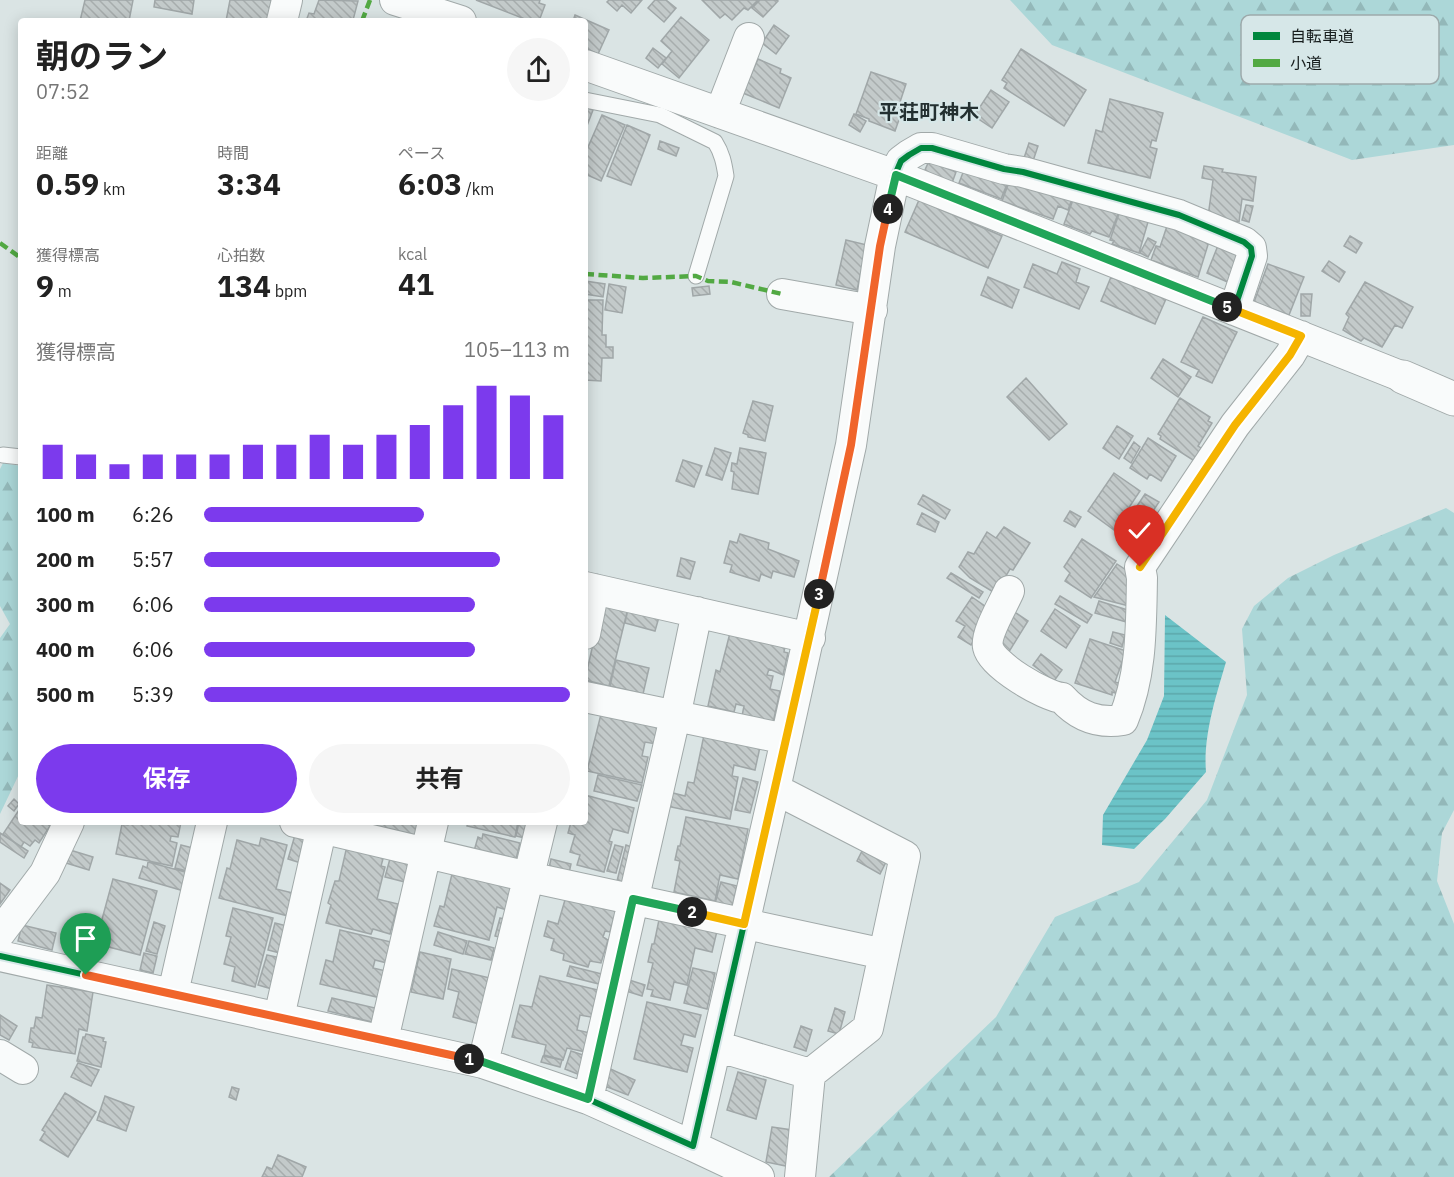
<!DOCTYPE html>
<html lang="ja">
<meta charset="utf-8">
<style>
:root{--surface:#fff;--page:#f6f6f6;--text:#222;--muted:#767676;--accent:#7c3aed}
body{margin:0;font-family:"IBM Plex Sans","Noto Sans JP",sans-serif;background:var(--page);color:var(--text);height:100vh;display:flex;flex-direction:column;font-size:22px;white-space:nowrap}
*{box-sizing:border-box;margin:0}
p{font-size:20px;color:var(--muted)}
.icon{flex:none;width:33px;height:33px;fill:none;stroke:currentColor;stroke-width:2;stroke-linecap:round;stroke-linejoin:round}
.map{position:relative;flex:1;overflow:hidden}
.drawer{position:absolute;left:18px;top:18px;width:570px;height:807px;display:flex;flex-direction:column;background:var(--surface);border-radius:6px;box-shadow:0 3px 15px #0003}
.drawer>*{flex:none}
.pin{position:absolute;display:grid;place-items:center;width:51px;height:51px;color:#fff;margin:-62px -26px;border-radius:50% 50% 50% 0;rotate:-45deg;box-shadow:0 0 6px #0007}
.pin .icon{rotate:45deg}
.km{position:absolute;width:30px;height:30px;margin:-15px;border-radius:50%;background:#222;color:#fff;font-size:16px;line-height:30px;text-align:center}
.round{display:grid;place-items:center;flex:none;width:63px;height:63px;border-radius:32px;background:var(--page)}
.summary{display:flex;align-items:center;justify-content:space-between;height:102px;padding:0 18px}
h1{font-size:33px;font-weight:700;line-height:45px}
.stats{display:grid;grid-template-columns:repeat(3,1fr);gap:9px;height:102px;padding:6px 18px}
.stats div{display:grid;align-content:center}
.stats b{font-size:30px;font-weight:700}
.stats small{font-size:16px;font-weight:400}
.stats p{font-size:16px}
.chart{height:168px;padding:12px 18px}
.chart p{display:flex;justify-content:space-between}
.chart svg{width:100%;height:108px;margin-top:6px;stroke:var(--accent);stroke-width:6}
.button{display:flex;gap:12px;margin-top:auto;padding:12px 18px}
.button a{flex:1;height:69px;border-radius:36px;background:var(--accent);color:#fff;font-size:24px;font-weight:700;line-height:69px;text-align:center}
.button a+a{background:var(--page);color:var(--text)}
ul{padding:0 18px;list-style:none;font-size:20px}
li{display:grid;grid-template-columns:96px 72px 1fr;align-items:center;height:45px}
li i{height:15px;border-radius:8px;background:var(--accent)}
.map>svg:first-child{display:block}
</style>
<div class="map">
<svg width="1454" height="1177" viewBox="0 0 1454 1177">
<defs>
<pattern id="forest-firs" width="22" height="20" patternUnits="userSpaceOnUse" patternTransform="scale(1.5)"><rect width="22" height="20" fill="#acd7d8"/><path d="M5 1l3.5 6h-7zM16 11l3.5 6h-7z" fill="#93b8b9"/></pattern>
<pattern id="water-rules" width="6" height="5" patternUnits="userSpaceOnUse" patternTransform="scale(1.5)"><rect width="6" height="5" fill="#6bc3c7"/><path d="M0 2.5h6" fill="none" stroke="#5ca7aa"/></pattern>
<pattern id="building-back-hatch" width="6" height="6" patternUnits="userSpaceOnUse" patternTransform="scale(1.5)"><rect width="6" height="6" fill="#c3caca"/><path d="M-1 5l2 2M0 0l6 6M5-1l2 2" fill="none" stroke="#a7adad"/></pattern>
</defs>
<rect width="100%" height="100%" fill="#dae4e4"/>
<path fill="url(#forest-firs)" d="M1010 0H1454V145L1352 160 1052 45Z
M3 463 21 466V770L0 814V638L10 624 0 606V469Z
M1446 508 1454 513V810L1442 833 1437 881 1454 924V1177H829L996 1017 1055 917 1139 882 1207 800 1247 695 1242 629 1254 606 1288 578 1334 555Z"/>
<path fill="url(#water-rules)" d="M1165 615 1226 662C1216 696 1203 736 1206 772L1165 819 1134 849 1102 845 1103 815 1147 740 1164 696Z"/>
<path fill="url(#building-back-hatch)" stroke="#a0a7a8" stroke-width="1.5" d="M85 0H133L129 21H80Z
M155 0H194L192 14 154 7Z
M230 0H276L269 21H226Z
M319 0 358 1 353 20 355 21H306L309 13 314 14Z
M476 0H540L539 3 545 5 539 21H530Z
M609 0H608H642L631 13 622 5 617 11 607 2Z
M655 0H666L676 8 664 22 648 8Z
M702 0H758L748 10 744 8 732 20 725 14 720 18Z
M760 0H776L778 1 763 17 752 8Z
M575 15 609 30 598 54 585 48V21H573Z
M681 17 709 40 679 78 662 64 672 51 661 41Z
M774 25 789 36 776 54 762 43Z
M653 48 666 58 658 68 646 58Z
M1021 49 1086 90 1064 126 1004 88 1007 83 1002 80Z
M758 59 781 69 780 73 791 78 779 108 743 93Z
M871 72 906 84 898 108 902 111 895 131 869 121V119L856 114Z
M991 90 1009 102 992 128 974 116Z
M1110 99 1163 113 1156 141 1152 140 1150 147 1157 149 1150 178 1088 163 1096 130 1102 132Z
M585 107 593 110 585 131Z
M854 114 866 121 860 132 849 125Z
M602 115 625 125 601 181 585 174V154Z
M627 125 650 135 631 185 607 176Z
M660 141 679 148 676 156 658 149Z
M1029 143 1038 146 1032 164 1023 161Z
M929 161 956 172 952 183 924 172Z
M967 162 1009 179 1001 199 959 183Z
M1204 166 1223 169 1222 172 1256 177 1253 201 1242 199 1239 222 1208 217 1213 180 1202 178Z
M1011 177 1073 196 1068 210 1058 206 1053 219 1002 201Z
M1076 192 1120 209 1109 237 1092 231 1090 234 1064 224Z
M919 200 1002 236 988 268 905 232Z
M1122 205 1150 215 1139 253 1112 244 1114 241 1110 240Z
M1246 205 1253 206 1249 222 1242 220Z
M1169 220 1211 235 1198 277 1151 260 1156 246 1160 247Z
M1350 236 1362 243 1356 253 1344 246Z
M1148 238 1156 242 1148 257 1140 253Z
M846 240 867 245 857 290 836 285Z
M1219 243 1244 253 1232 284 1207 273Z
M1329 261 1345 272 1339 282 1322 271Z
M1062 262 1080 269 1076 282 1089 287 1079 309 1024 287 1033 264 1057 274Z
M1268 264 1304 277 1289 315 1254 302Z
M988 277 1019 290 1012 308 981 295Z
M1111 277 1166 299 1155 324 1101 301Z
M585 281 605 284 603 297 585 294Z
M1365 282 1413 307 1402 328 1395 325 1382 347 1364 338 1361 341 1343 330 1349 317 1346 314Z
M609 284 626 287 622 313 605 310Z
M709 286 710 294 693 296 692 288Z
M1301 294H1312L1310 316H1301Z
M585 300H603L602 335H606V347H613V358H602L601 381 585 380Z
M1203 317 1237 332 1212 383 1196 376 1199 370 1181 362Z
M1163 359 1191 377 1178 397 1151 378Z
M1026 378 1067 424 1049 440 1007 397Z
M1180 398 1210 417 1208 421 1212 423 1198 446 1204 450 1196 462 1160 439 1161 436 1158 434Z
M753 401 773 406 765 441 748 437V435L743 433Z
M1117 426 1133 436 1119 459 1103 448Z
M1148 438 1176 456 1161 481 1150 474 1147 479 1130 468Z
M1134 442 1140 447 1131 463 1124 458Z
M715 448 731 453 722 480 706 475Z
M740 448 766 453 758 494 732 489 734 472 731 471 732 463 737 464Z
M683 460 702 466 694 487 676 481Z
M1114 473 1140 491 1114 530 1088 511Z
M1145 494 1159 502 1149 517 1135 509Z
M923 495 950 510 945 519 918 504Z
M1070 511 1081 517 1075 527 1064 521Z
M922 513 939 522 935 532 917 524Z
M1004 527 1030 543 1013 570 1010 569 1006 576 1010 579 995 593 970 578 959 567 968 552 974 554 987 532 996 538Z
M740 534 769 543 768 549 799 561 794 577 773 571 771 578 761 574 759 581 730 572 732 565 724 563 730 541 737 543Z
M1082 539 1116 561 1091 598 1065 581 1070 573 1064 567Z
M681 558 695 562 690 579 677 576Z
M1117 564 1129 572V606L1094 597Z
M951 573 983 592 979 598 947 578Z
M1060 596 1092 615 1087 623 1055 604Z
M972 597 992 611 971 645 958 637 965 626 956 621Z
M1099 601 1134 612 1130 623 1095 613Z
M607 603 628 608 609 686 585 680 601 608Z
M628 609 659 617 655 631 625 623Z
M1055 609 1080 626 1066 648 1041 631Z
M1013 611 1028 621 1007 655 995 639Z
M1113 632 1125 635 1122 647 1110 643Z
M730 633 785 646 784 652 788 653 783 675 769 669 767 675 773 676 770 689 780 691 773 723 742 716 744 706 736 704 734 712 708 706 716 670 720 672Z
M1090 639 1126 651 1115 682 1122 684 1119 694 1112 692V695L1075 683Z
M1041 654 1062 670 1054 681 1033 665Z
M616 660 649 668 643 694 610 686Z
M601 714 661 720 656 744 645 742 642 756 648 757 642 783 587 771Z
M704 735 760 747 755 770 734 765 732 776 738 777 730 819 666 806 669 792 685 796 688 782 694 783Z
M598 775 642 785 637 801 594 791Z
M743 778 758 782 750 813 735 810Z
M585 795 634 808 628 833 613 829 609 841 612 842 604 872 577 865 580 855 570 852 575 835 568 833 571 822H585Z
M14 799 19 804 14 811 8 806Z
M21 807V822H45L50 826 39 843 35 840 30 846 24 842 21 847 3 834Z
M686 817 748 829 738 879 720 875 715 901 674 892 680 861 675 860 678 846H680Z
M129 822H181L178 837 171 836 170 841 177 843 172 866 116 854 122 824 128 825Z
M364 822H421L415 837 363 826Z
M468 822H518L515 837 467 826Z
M519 822H529L525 838 516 836Z
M0 833 28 851 24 858 0 842Z
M483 834 520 843 515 863 474 851 478 837 482 839Z
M295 835 308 839 301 863 288 859Z
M261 838 287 845 276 889 293 893 288 916 219 898 227 868 230 869 237 840 259 846Z
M181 845 193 848 187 871 175 868Z
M615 845 623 847 616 873 607 871Z
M626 845 634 848 623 884 616 885Z
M865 845 888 858 880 874 857 861Z
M347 846 384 855 381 866 385 867 377 899 398 904 390 934 373 929 371 934 326 923 331 905 328 903 335 881H339Z
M70 850 93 857 89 870 66 863Z
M391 855 411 861 405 882 385 877Z
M551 859 571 864 569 873 549 868Z
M148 862 189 873 184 891 139 878 143 866 147 868Z
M453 870 516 886 510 911 497 907 489 940 434 926 440 906 444 907Z
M113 879 157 891 140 955 89 942 95 921 101 923Z
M721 882 737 886 733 904 726 910 714 907Z
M0 883 10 890 0 904Z
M567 893 617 907 610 932 605 931 603 937 608 940 601 963 590 961 588 967 563 960 564 954 551 950 554 939 544 936 548 921 558 924Z
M233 908 273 918 255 987 232 981 235 967 224 964 231 937 226 936Z
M660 915 717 931 712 952 695 948 687 985 674 982 670 1000 651 996 653 990 647 989 653 963 648 962 652 944H654Z
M500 918 508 920 503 938 495 936Z
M154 922 165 926 157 954 146 951Z
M275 923 287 926 280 953 268 950Z
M22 925 56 933 52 950 18 941Z
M340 930 391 942 387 963 375 960 373 968 386 971 381 998 320 984 326 960 333 962Z
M438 932 467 941 463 954 434 945Z
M469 941 494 948 491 960 465 954Z
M420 952 451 959 443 999 411 992Z
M144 953 157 956 153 973 140 970Z
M267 955 281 958 272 989 258 985Z
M570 966 602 974 599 984 567 976Z
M693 968 715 973 707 1009 684 1003Z
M452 969 494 979 483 1025 453 1017 459 992 448 989Z
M540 976 602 991 596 1018 580 1015 577 1030 590 1033 586 1052 567 1048 563 1060 544 1055 546 1045 512 1037 520 1005 532 1007Z
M626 979 645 985 642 996 623 990Z
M47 985 93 992 87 1031 79 1029 75 1054 32 1047 33 1043 29 1042 31 1028H34L36 1017 42 1018Z
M332 998 375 1008 372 1022 328 1011Z
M647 1002 701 1015 695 1037 684 1034 681 1045 693 1048 687 1072 634 1059Z
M835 1008 845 1012 839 1034 828 1031Z
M0 1015 17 1026 9 1040 0 1035Z
M801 1026 812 1030 806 1051 794 1047Z
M86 1034 104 1038 103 1041 106 1042 101 1067 77 1061 83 1037H85Z
M571 1051 586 1056 580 1075 565 1069Z
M543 1056 562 1060 560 1067 541 1062Z
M78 1063 99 1070 91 1086 71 1077Z
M606 1067 635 1080 628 1095 607 1087 603 1078Z
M738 1072 766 1080 756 1119 727 1110Z
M232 1087 239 1089 236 1100 229 1097Z
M65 1093 96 1112 68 1157 40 1140 45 1132 42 1130Z
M105 1096 134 1107 126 1131 97 1120Z
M772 1127 792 1130 786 1166 766 1162Z
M278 1155 306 1167 302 1177H262L267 1167 272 1169Z"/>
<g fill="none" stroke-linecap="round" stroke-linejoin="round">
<defs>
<path id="lane" d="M585 100 660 115 715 142C722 153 724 163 726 176L696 276
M3 455 21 457"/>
<path id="street" d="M395 0 461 21
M282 21 287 0
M585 65 895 175 1403 377
M720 113 749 38
M782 294 872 310
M585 587 810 638
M1009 591C1004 603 985 634 988 647 992 666 1045 696 1062 698 1079 717 1098 724 1123 720 1142 675 1141 626 1142 578L1140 567 1235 425 1290 355 1301 336
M585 634 594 589
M585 697 786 739
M775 789 905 856 868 1028 810 1074 800 1177
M295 822 529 877 884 954
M0 933 45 873 69 822
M0 956 483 1063 588 1099 693 1146 775 789 851 445 880 246 895 175 901 161 909 155 921 148H932L1004 169 1023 172 1179 215 1244 242 1251 248 1252 256 1234 310
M173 993 212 822
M279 1017 323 822
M383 1040 433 822
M716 1046 810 1074
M0 1055 23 1069
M483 1063 542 822
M588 1099 675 717 697 612
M693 1146 759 1177"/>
<path id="secondary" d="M1403 377 1454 399"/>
</defs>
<use href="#lane" stroke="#a1a9a9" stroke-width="17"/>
<use href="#street" stroke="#a1a9a9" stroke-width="32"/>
<use href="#secondary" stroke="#a1a9a9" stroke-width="35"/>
<use href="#lane" stroke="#f9fbfb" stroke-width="15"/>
<use href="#street" stroke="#f9fbfb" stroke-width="30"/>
<use href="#secondary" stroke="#f9fbfb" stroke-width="33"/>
<path stroke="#52a943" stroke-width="4.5" stroke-dasharray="9 4.5" stroke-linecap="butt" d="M362 21 370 0
M0 243 21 258
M585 274 643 278 696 276 708 281 731 282 782 294"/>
<defs>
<path id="cycleway" d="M0 956 483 1063 588 1099 693 1146 775 789 851 445 880 246 895 175 901 161 909 155 921 148H932L1004 169 1023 172 1179 215 1244 242 1251 248 1252 256 1234 310"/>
</defs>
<use href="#cycleway" stroke="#d6e7e8" stroke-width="10"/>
<use href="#cycleway" stroke="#00873e" stroke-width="6"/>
</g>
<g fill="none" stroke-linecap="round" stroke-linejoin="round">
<defs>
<path id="split-1" d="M86 975 469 1059"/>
<path id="split-2" d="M469 1059 483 1062 588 1099 633 899 692 912"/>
<path id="split-3" d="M692 912 744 924 819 594"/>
<path id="split-4" d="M819 594 851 445 880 246 888 209"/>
<path id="split-5" d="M888 209 896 175 1227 307"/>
<path id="split-6" d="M1140 567 1235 425 1290 355 1301 336 1227 307"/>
</defs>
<use href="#split-1" stroke="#fff" stroke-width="12"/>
<use href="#split-2" stroke="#fff" stroke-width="12"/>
<use href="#split-3" stroke="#fff" stroke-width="12"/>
<use href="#split-4" stroke="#fff" stroke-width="12"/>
<use href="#split-5" stroke="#fff" stroke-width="12"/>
<use href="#split-6" stroke="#fff" stroke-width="12"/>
<use href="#split-1" stroke="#f0652b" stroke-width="8"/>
<use href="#split-2" stroke="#22a559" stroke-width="8"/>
<use href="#split-3" stroke="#f5b400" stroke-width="8"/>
<use href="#split-4" stroke="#f0652b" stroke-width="8"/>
<use href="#split-5" stroke="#22a559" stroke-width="8"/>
<use href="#split-6" stroke="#f5b400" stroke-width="8"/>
</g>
<g text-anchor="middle" stroke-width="4.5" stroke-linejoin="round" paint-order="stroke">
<g font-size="20" font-weight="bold" fill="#233031" stroke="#d6e7e8">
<text x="929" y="119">平荘町神木</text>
</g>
</g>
<rect x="1241" y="15" width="198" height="69" rx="9" fill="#d6e7e8" stroke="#9daaab" stroke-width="1.5"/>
<rect x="1253" y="32" width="27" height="8" fill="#00873e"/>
<rect x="1253" y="59" width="27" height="8" fill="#52a943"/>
<g font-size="16" fill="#171d1d">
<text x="1290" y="42">自転車道</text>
<text x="1290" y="69">小道</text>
</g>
</svg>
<div class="pin" style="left:86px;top:975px;background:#1e9e55"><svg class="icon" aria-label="arrive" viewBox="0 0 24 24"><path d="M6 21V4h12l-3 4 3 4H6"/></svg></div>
<div class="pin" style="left:1140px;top:567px;background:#d93025"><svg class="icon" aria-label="check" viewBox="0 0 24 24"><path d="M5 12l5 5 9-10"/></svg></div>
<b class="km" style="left:469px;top:1059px">1</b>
<b class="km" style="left:692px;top:912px">2</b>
<b class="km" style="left:819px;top:594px">3</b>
<b class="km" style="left:888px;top:209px">4</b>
<b class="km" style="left:1227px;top:307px">5</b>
<section class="drawer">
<div class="summary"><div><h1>朝のラン</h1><p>07:52</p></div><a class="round"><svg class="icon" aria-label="share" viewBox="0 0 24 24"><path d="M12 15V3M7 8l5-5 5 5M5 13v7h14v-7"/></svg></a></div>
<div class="stats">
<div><p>距離</p><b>0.59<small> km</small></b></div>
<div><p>時間</p><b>3:34</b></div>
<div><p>ペース</p><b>6:03<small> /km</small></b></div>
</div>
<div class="stats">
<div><p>獲得標高</p><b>9<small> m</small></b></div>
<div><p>心拍数</p><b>134<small> bpm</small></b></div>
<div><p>kcal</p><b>41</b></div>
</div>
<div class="chart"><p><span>獲得標高</span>105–113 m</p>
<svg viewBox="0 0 160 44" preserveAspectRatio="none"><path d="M5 44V30M15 44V34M25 44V38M35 44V34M45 44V34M55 44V34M65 44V30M75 44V30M85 44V26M95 44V30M105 44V26M115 44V22M125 44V14M135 44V6M145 44V10M155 44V18"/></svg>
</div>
<ul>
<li><b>100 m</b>6:26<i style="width:60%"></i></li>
<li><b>200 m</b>5:57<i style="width:81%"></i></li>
<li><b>300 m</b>6:06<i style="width:74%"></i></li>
<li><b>400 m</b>6:06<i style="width:74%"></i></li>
<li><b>500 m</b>5:39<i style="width:100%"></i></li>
</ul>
<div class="button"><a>保存</a><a>共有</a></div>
</section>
</div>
